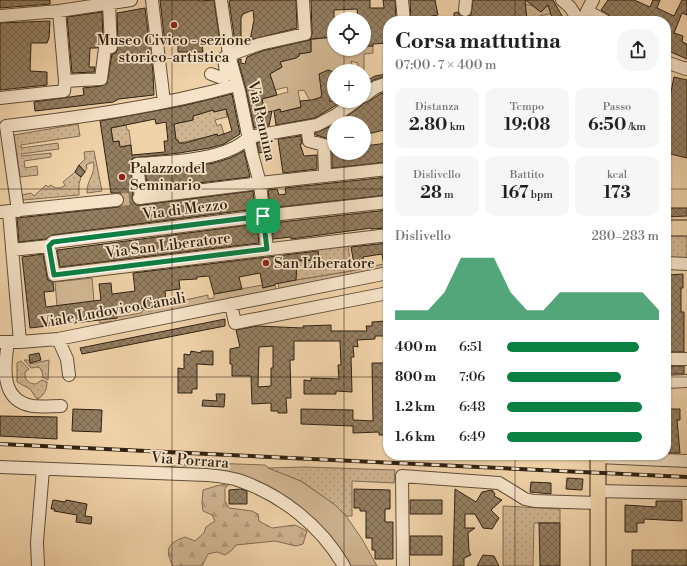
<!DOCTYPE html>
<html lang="it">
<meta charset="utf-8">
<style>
:root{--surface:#fff;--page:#f6f6f6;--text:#202124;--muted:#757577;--accent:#0b8043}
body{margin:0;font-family:"Libre Bodoni",serif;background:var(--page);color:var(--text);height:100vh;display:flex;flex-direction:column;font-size:15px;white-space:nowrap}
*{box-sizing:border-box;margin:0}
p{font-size:13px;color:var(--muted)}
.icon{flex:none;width:22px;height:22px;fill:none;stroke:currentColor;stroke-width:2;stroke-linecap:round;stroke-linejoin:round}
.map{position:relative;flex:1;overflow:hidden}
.sheet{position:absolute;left:383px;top:16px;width:288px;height:444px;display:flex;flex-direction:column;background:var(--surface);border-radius:16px;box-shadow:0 1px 3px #0004}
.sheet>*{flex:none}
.fabs{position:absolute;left:327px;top:12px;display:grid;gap:8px}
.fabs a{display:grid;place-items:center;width:44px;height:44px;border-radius:50%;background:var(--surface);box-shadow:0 1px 3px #0004;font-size:20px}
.pin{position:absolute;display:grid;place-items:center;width:34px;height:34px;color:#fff;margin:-17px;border-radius:8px;box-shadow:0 2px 6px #0006}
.round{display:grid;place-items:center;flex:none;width:42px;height:42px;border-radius:16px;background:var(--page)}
.head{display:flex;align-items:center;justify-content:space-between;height:68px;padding:0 12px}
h1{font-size:22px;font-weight:700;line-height:30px}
.figures{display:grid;grid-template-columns:repeat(3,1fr);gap:6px;height:68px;padding:4px 12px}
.figures div{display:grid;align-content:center;border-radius:10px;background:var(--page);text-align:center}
.figures b{font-size:17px;font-weight:700}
.figures small{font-size:11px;font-weight:400}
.figures p{font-size:11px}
.chart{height:112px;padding:8px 12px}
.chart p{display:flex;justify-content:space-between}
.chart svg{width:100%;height:72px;margin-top:4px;fill:var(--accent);opacity:.7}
ul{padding:0 12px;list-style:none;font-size:13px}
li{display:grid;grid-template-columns:64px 48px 1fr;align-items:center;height:30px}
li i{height:10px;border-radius:5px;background:var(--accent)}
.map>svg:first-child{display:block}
</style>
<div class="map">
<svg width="687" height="566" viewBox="0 0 687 566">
<defs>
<pattern id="forest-firs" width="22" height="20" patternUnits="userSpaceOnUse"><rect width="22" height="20" fill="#cfb490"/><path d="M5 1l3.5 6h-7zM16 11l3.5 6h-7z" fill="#b29a7b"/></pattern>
<pattern id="park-dots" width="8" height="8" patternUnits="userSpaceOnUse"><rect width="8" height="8" fill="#cfb490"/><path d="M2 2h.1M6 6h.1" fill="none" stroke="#b29a7b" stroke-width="1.8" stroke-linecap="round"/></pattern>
<pattern id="building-cross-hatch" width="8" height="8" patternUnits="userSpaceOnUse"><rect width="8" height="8" fill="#947e61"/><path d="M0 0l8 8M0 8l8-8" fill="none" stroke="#79674f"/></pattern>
</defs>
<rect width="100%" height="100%" fill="#f0d2a9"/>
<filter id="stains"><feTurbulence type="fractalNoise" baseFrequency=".005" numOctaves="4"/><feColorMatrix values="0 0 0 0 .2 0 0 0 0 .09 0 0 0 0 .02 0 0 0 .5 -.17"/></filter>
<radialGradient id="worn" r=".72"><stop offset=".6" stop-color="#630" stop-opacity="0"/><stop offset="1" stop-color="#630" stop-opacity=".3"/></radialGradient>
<path fill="#cfb490" stroke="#806b52" d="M334 37V49H364V46H373V53L364 54V71H358V63L351 61 354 71H336L334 70 332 72 318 102 310 101 304 90 298 91 301 107 281 112 280 109 265 113 262 99 288 92 287 87 275 90 266 77 275 63 278 70 282 67 280 62 299 56V54L311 52V41L307 40Z
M388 263V268L279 290 278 283 351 271Z
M92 278 94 301 57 306 55 282Z
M262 285 263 288 275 285 276 290 124 320 100 323 99 320 141 313 144 309H147L148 311H150L153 309 154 307 208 295V299L214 298V294Z
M210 463 265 465 269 468 301 481 334 504 346 516 362 539 377 566H344L331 545 264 491 207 475 162 467Z"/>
<path fill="url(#forest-firs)" stroke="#806b52" d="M231 483 225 488V501L229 508 252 511 258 514 259 521 272 528 295 525 307 531 303 544 296 546 275 541 236 545 232 550 225 555 217 552 208 554 202 566H173C164 549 168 543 185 537L195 541 204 533 206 527 215 521 212 515 203 511 202 503 203 490 216 486Z"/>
<path fill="url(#park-dots)" stroke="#806b52" d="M525 4 533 6 541 12 547 6 553 13 527 19Z
M226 109 227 117 215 120 217 126 221 124 224 134 218 136 217 134 203 140 202 138 179 143 176 140 174 124 193 120V116L213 110 214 112Z
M78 124 80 136 21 145V148L58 143 59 149 21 154 22 156 51 153V157L24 161 25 168 37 166 38 175 20 177 14 135Z
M126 125 127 130H129L131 145 120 147 119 141 113 142 111 128Z
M94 151 102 191 87 193C86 181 97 172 93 162L86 165 87 168 85 172 79 165 85 159 84 152Z
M75 172 81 177 79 184V195L23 200 22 195 31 193 34 196 46 185 48 187 51 185C55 189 61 189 65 185L63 182Z
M687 234V259L666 258V235Z
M348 244 351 271 296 280 297 257 306 260H319L318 249Z
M24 360H29L30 364 49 360 48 380 42 377 43 374 40 368 37 367 31 368Z
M21 361 29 369 25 372C24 380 29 384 36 384L42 380 47 382C47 390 44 396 37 399L30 389 17 382V363Z
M305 467 395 470 394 483 352 481V516H346L334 504 301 481 268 468Z
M503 506 560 509V523H534L533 566H503Z"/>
<path fill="url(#building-cross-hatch)" stroke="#302213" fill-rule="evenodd" d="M0 0H50V4L0 8Z
M160 0H199V1L214 0 220 42 202 43 203 52H178V44H165Z
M231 0H296L297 28 250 40 254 20 253 10 243 14 241 18V40L235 42 229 1Z
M311 0H370V8H384L383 0H395L396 21H388V43L373 44V46H364V19H358L357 9 334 10V37L311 39V52L299 54V56L296 58 280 62 282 67 270 74 277 95 262 99 265 113 272 111 269 126 254 128 246 89 238 60 241 59V63L245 64 247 57 262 51 310 40 312 34Z
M410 0H435L438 15 432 16 433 21H411Z
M473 0H553L565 21H553L548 5 541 12 525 0 527 21H454V13L458 12 460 16 465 17 471 15Z
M608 0H634L650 7 653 0H660L657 8 674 16 682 0H687V15L682 13 674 33 683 36 682 42 687 44V59L666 50V21H612L609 15 601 10Z
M145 8 153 72 154 95 119 99 113 102 35 111 34 102 84 95 83 88 101 86 107 83 112 54 116 53 118 47 117 13Z
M102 12 103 41 99 43 97 48H90L89 67H95L94 72 72 73 67 17Z
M50 21 49 38 47 43H31L30 71 47 72V85L0 90V23Z
M328 70 334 72V92L329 101H343L315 118 276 125 274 111 280 109 281 112 301 107 300 101 312 100 322 97 319 74Z
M386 74V76L373 80 364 87V85L367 83 366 81 375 76Z
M674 77 687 80V158L666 153V116Z
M388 91V129L364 135V123H337L360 107 363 103 368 102 380 94Z
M232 94 240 134 224 144 210 148 179 153 133 158 130 161V164L133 194 132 199 136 205H141L253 191 255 209 52 235 46 239 19 242 17 218 118 207 124 203V199L123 195 120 193H111L100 121 182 106ZM226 109 232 131 218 136 217 134 185 143H179L178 140H176L174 124 193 120V116L213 110 214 112ZM155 119 156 124 166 122 168 141H164L165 152 132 155 131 145 120 147 119 141 113 142 111 128Z
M334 125V142L331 143 334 153H364V146L388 143V162L332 168V145L330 141 326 138 316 135 315 133Z
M301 136 302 144H300L304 156 317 155V169L283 173 278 139Z
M267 141 265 143 267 151 259 153 257 143Z
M244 151 250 177 148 189 145 171 181 168 214 163 230 158Z
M79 165 85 172 81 177 75 172Z
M388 177V195L270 208 268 190 277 189 279 195 286 194 285 188Z
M666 208H687V216L666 217Z
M388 210V228L371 229V228L291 239V237L273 239 272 223Z
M257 224 259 243 60 267 57 250Z
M388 243V266H384L382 254 363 257 364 263 354 264 351 247Z
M318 251 319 260 297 261 296 280 275 284V285L263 288 260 273 239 277 242 289 214 294 209 276 197 277V279L179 280 180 289 165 291 166 303 145 308 117 311V318L30 328 22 257 43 254 47 277 48 280 53 282 54 291 44 292 46 307 101 300 99 284 111 283 112 294 135 291 133 273Z
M683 274V288H681V312H684V352H666V339H670V325H666V312H670V300H666L667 275Z
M225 319V326L82 354 80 348Z
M386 321 387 336H375V339L357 340 358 347 353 346 354 357H351L352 392 336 391V394H304V380L311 381V378L339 379 338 365H341L340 341H294V360H290L291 398H286L287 413H278V411H271V403L252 404 251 376H232V364H230V349L240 347 236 330 257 326 303 328V326L331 325V331H367L366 326H372V322ZM273 346V368H271V386L258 387 259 347Z
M191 351 201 353V351H213V365L197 364V389H192V393H178V368L184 369V354L190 355Z
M39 353 41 360 30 363 29 355Z
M372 363H388V435H379V432L353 433V426L301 424V409L353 410V420L373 421Z
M666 366H684V374H666Z
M216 394H225L224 407 202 406 203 400 217 401Z
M73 409 102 410 101 432 72 431Z
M666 409H680V420H677L680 453H666Z
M0 416 57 417V439L0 436Z
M567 478 583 479 582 490 566 489Z
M531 482 551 483V494L530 492Z
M241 489 247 491V504H229V490Z
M354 489 390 490V509H385V522H393V559H375V550H372V538H366V511H360V508H354Z
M455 489 476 502 482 492 492 490 495 494 494 496 502 500 491 510 499 518 492 529 483 528 475 514H465V528H475L468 533 469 551 471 555 464 558V566H453Z
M53 500 65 502 66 500 87 504 85 516 92 517 91 524 76 522 77 515 54 511 55 509H51Z
M410 500H442V514H410Z
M656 501H682V521L644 519V523H637V532H625V505L656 507Z
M539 523H560V566H540Z
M410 536H442V555H410Z
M632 550H687V566H632Z
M483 555 494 556 499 566H477Z"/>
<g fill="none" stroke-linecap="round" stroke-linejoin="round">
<path stroke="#caaf8b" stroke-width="12" stroke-dasharray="12 6" stroke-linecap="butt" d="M117 200 139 198"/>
<defs>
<path id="minor" d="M152 0 164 102
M221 0 229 55 239 91 252 154 260 183 267 249
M402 0 404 21
M562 0 570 7 579 21
M465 10 466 0
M587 11 605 21
M0 16 59 11 131 0
M584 21 587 11 593 0
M229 55 260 44 305 34 303 0
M666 62 686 69 687 68
M211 74 219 77 225 76 226 73 224 58
M65 81 101 79 105 48 111 47 109 4
M364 96 376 87 388 83
M0 98 64 91 65 81 59 11
M307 127 309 141 324 145 325 176
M139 198 260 183 388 169
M141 198 137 164C168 162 227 161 249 137L317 125 336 115 356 101
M18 211 6 126C83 117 162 106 237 85
M0 212 117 200
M9 212 20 342
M49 246 54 275 388 235
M12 250 49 246 53 242 263 216 388 202
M666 263 687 264
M231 304 235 323 388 293
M58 339 67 359 69 375
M0 342H20L58 339 388 273
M8 342C4 367 0 401 33 406 42 407 52 406 61 406
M666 359H687
M666 382 687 381
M598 457 687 461
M0 467 207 475C217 476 228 477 238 480 282 495 321 526 344 566
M598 491 687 493
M38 566 37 542 43 469
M403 566 402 476 499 483 525 499 534 501 598 503"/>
<path id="major" d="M666 228H687
M598 566V455"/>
</defs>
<use href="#minor" stroke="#604e38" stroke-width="14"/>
<use href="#major" stroke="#302213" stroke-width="17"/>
<use href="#minor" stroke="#f5e2c7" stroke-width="12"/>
<use href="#major" stroke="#f0d2a9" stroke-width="15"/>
<defs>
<path id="rail" d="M0 444 687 477"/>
</defs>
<use href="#rail" stroke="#302213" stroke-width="4"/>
<use href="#rail" stroke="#f5e2c7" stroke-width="2.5" stroke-dasharray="8" stroke-linecap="butt"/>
</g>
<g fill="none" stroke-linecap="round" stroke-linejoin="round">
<defs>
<path id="route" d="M263 216 267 249 54 275 49 246 53 242Z"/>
</defs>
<use href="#route" stroke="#fff" stroke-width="8"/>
<use href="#route" stroke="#0b8043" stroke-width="5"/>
</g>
<path fill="none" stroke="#302213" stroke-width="1" stroke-opacity="0.55" d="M172 0V566M344 0V19M515 0V21M344 49V71M344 101V123M344 153V566M0 189H388M666 189H687M0 377H388M666 377H687M515 455V566"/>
<g fill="#8f2418" stroke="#f5e2c7" stroke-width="1.5">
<circle cx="174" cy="25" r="4"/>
<circle cx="122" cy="177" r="4"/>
<circle cx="266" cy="263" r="4"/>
</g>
<g text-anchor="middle" stroke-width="3.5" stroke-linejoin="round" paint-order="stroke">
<g font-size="15" fill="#302213" stroke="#f5e2c7" text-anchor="start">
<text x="174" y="45" text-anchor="middle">Museo Civico - sezione<tspan x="174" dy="17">storico-artistica</tspan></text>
<text x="130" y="173">Palazzo del<tspan x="130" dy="17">Seminario</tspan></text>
<text x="274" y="268">San Liberatore</text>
</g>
<g font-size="15" fill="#302213" stroke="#f5e2c7">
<text transform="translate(262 121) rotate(77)" y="5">Via Pennina</text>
<text transform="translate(185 209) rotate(-7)" y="5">Via di Mezzo</text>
<text transform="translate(168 245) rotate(-7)" y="5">Via San Liberatore</text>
<text transform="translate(113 310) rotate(-10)" y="5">Viale Ludovico Canali</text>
<text transform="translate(190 460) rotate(4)" y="5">Via Porrara</text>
</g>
</g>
<rect width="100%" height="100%" filter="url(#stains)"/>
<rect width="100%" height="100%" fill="url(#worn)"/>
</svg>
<div class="fabs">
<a><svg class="icon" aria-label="locate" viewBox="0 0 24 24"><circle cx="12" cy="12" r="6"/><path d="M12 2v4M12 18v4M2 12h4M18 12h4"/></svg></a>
<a>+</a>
<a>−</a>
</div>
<div class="pin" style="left:263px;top:216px;background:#1e9e55"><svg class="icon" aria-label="arrive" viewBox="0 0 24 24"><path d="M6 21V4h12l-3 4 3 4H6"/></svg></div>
<section class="sheet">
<div class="head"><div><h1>Corsa mattutina</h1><p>07:00 · 7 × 400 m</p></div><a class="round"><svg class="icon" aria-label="share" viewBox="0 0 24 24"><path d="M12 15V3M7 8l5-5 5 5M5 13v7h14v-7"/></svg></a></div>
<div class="figures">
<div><p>Distanza</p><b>2.80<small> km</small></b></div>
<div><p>Tempo</p><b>19:08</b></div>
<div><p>Passo</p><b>6:50<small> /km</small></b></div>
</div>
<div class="figures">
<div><p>Dislivello</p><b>28<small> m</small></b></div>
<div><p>Battito</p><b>167<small> bpm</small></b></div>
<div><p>kcal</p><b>173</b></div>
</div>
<div class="chart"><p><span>Dislivello</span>280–283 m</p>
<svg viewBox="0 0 160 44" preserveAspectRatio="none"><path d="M0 44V38L10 38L20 38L30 27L40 6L50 6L60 6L70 27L80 38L90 38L100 27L110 27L120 27L130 27L140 27L150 27L160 38V44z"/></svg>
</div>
<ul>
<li><b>400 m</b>6:51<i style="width:87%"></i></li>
<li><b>800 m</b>7:06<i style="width:75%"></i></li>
<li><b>1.2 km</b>6:48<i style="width:89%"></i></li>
<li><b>1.6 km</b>6:49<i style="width:89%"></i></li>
</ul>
</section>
</div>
